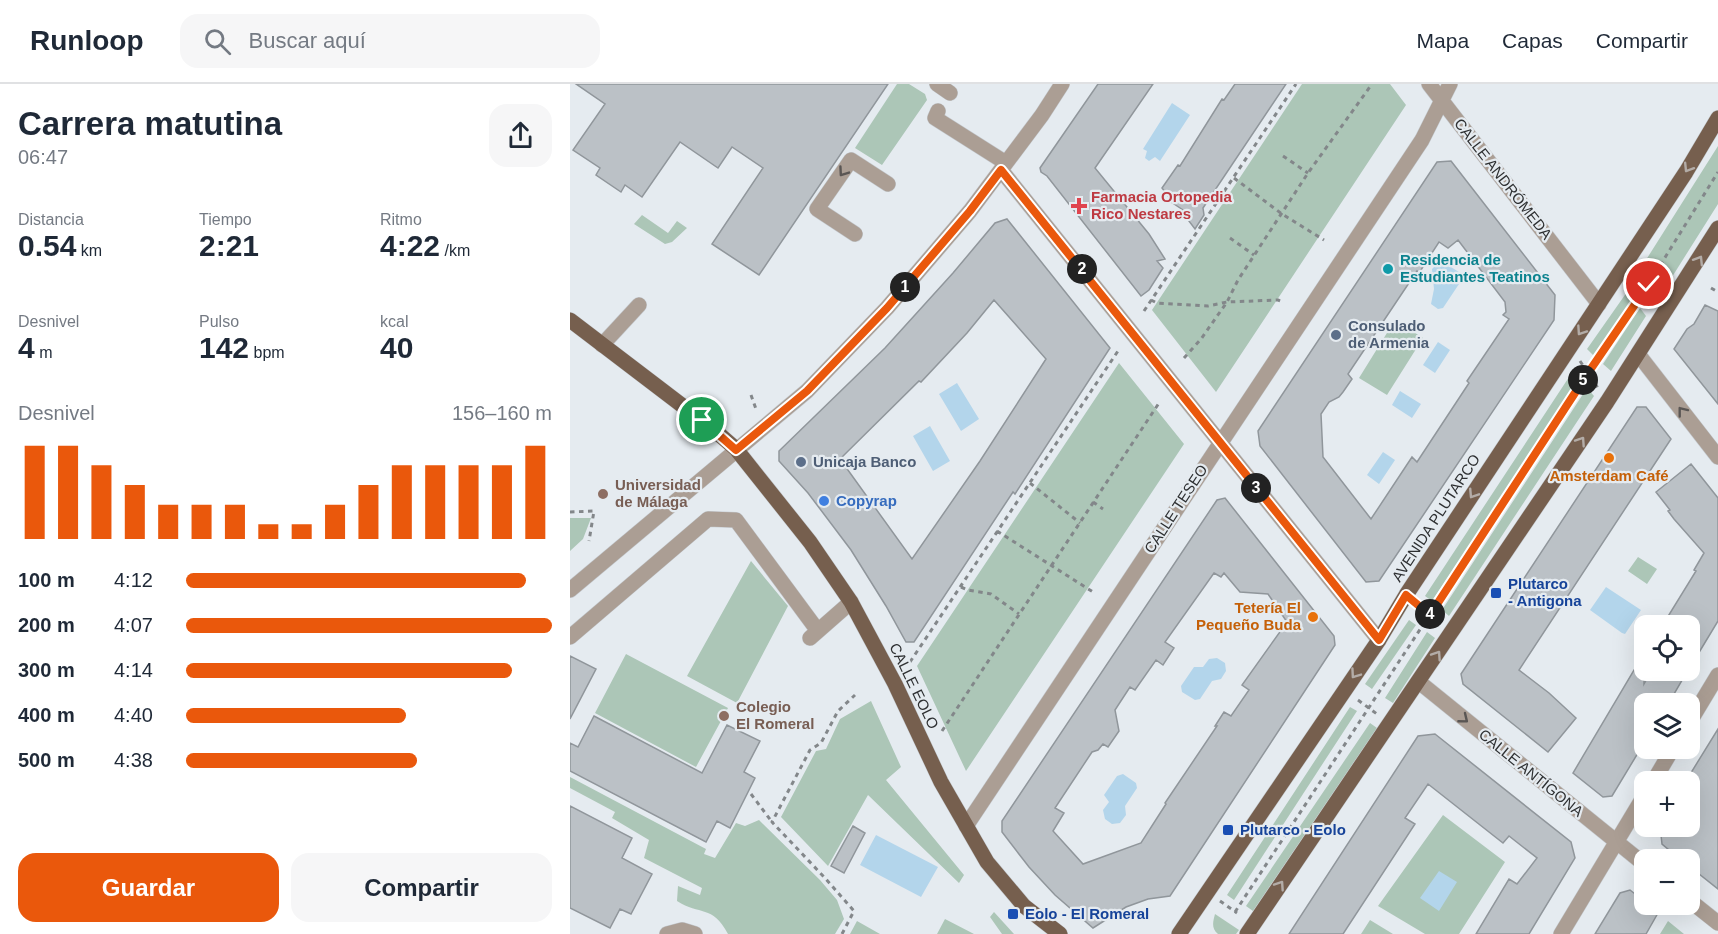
<!DOCTYPE html>
<html lang="es">
<meta charset="utf-8">
<style>
:root{--surface:#fff;--page:#f6f6f7;--text:#1f2937;--muted:#747a83;--line:#e0e1e3;--accent:#ea580c}
body{margin:0;font-family:Helvetica,sans-serif;background:var(--page);color:var(--text);height:100vh;display:flex;flex-direction:column;font-size:22px;white-space:nowrap}
*{box-sizing:border-box;margin:0}
p{font-size:20px;color:var(--muted)}
.icon{flex:none;width:33px;height:33px;fill:none;stroke:currentColor;stroke-width:2;stroke-linecap:round;stroke-linejoin:round}
.map{position:relative;flex:1;overflow:hidden}
.drawer{display:flex;flex-direction:column;background:var(--surface);width:570px}
.drawer>*{flex:none}
.fabs{position:absolute;left:1064px;top:531px;display:grid;gap:12px}
.fabs a{display:grid;place-items:center;width:66px;height:66px;border-radius:12px;background:var(--surface);box-shadow:0 6px 24px #0002;font-size:30px}
.pin{position:absolute;display:grid;place-items:center;width:51px;height:51px;color:#fff;margin:-26px;border:3px solid #fff;border-radius:50%;box-shadow:0 2px 6px #0007}
.km{position:absolute;width:30px;height:30px;margin:-15px;border-radius:50%;background:#222;color:#fff;font-size:16px;line-height:30px;text-align:center}
.round{display:grid;place-items:center;flex:none;width:63px;height:63px;border-radius:18px;background:var(--page)}
.head{display:flex;align-items:center;justify-content:space-between;height:102px;padding:0 18px}
h1{font-size:33px;font-weight:700;line-height:45px}
.figures{display:grid;grid-template-columns:repeat(3,1fr);gap:9px;height:102px;padding:6px 18px}
.figures div{display:grid;align-content:center}
.figures b{font-size:30px;font-weight:700}
.figures small{font-size:16px;font-weight:400}
.figures p{font-size:16px}
.chart{height:168px;padding:12px 18px}
.chart p{display:flex;justify-content:space-between}
.chart svg{width:100%;height:108px;margin-top:6px;stroke:var(--accent);stroke-width:6}
.action{display:flex;gap:12px;margin-top:auto;padding:12px 18px}
.action a{flex:1;height:69px;border-radius:18px;background:var(--accent);color:#fff;font-size:24px;font-weight:700;line-height:69px;text-align:center}
.action a+a{background:var(--page);color:var(--text)}
ul{padding:0 18px;list-style:none;font-size:20px}
li{display:grid;grid-template-columns:96px 72px 1fr;align-items:center;height:45px}
li i{height:15px;border-radius:8px;background:var(--accent)}
header{display:flex;align-items:center;gap:36px;box-sizing:border-box;height:84px;padding:0 30px;background:var(--surface);border-bottom:2px solid var(--line)}
header strong{font-size:28px}
nav{display:flex;gap:33px;margin-inline-start:auto;font-size:21px}
.search{width:420px;height:54px;background:var(--page);display:flex;align-items:center;gap:15px;box-sizing:border-box;padding:0 21px;border-radius:18px;color:var(--muted);font-size:22px}
main{display:flex;flex:1;min-height:0}
.map>svg:first-child{display:block}
</style>
<header>
<strong>Runloop</strong>
<div class="search"><svg class="icon" aria-label="search" viewBox="0 0 24 24"><circle cx="10" cy="10" r="6"/><path d="M15 15l6 6"/></svg>Buscar aquí</div>
<nav><a>Mapa</a><a>Capas</a><a>Compartir</a></nav>
</header>
<main>
<section class="drawer">
<div class="head"><div><h1>Carrera matutina</h1><p>06:47</p></div><a class="round"><svg class="icon" aria-label="share" viewBox="0 0 24 24"><path d="M12 15V3M7 8l5-5 5 5M5 13v7h14v-7"/></svg></a></div>
<div class="figures">
<div><p>Distancia</p><b>0.54<small> km</small></b></div>
<div><p>Tiempo</p><b>2:21</b></div>
<div><p>Ritmo</p><b>4:22<small> /km</small></b></div>
</div>
<div class="figures">
<div><p>Desnivel</p><b>4<small> m</small></b></div>
<div><p>Pulso</p><b>142<small> bpm</small></b></div>
<div><p>kcal</p><b>40</b></div>
</div>
<div class="chart"><p><span>Desnivel</span>156–160 m</p>
<svg viewBox="0 0 160 44" preserveAspectRatio="none"><path d="M5 44V6M15 44V6M25 44V14M35 44V22M45 44V30M55 44V30M65 44V30M75 44V38M85 44V38M95 44V30M105 44V22M115 44V14M125 44V14M135 44V14M145 44V14M155 44V6"/></svg>
</div>
<ul>
<li><b>100 m</b>4:12<i style="width:93%"></i></li>
<li><b>200 m</b>4:07<i style="width:100%"></i></li>
<li><b>300 m</b>4:14<i style="width:89%"></i></li>
<li><b>400 m</b>4:40<i style="width:60%"></i></li>
<li><b>500 m</b>4:38<i style="width:63%"></i></li>
</ul>
<div class="action"><a>Guardar</a><a>Compartir</a></div>
</section>
<div class="map">
<svg width="1148" height="850" viewBox="0 0 1148 850">
<rect width="100%" height="100%" fill="#e5ebf0"/>
<path fill="#acc6b7" d="M327 0H339L355 10 357 16 312 81 285 64Z
M732 0H820L836 21 646 308 582 226Z
M1148 62V120L1090 212 1069 187Z
M72 131 98 149 107 137 117 144 102 158 95 160 64 140Z
M1057 208 1063 216 1024 272 1017 265Z
M1070 224 1076 232 1041 287 1033 280Z
M825 236 853 254 817 311 789 294Z
M549 279 614 360 396 687 347 582Z
M1003 287 1010 295 862 517 855 512Z
M1017 304 1024 312 879 532 872 526Z
M0 434H21L13 455 0 467Z
M1068 473 1087 485 1077 500 1058 487Z
M181 477 218 522 167 619 117 592Z
M839 536 846 541 802 605 795 600Z
M857 548 865 554 823 619 815 614Z
M56 570 158 624 126 683 25 629Z
M301 617 331 683 316 696 394 791 389 799 298 711 258 782 211 733 246 667 256 665 270 635Z
M780 623 787 627 664 816 657 811Z
M800 639 807 644 683 827 676 822Z
M0 693 136 765 134 770 145 774 166 739 175 742 189 736 250 796 267 816 274 835 265 850H158C142 820 130 832 107 817L108 802 130 811 132 804 74 774 79 756 42 734 45 728 0 704Z
M873 731 935 778 889 850H855L808 822Z
M424 828 444 850H432L420 833Z
M645 830 669 846 666 850H648C641 844 643 838 645 830Z
M375 835 404 850H367Z
M800 836 823 850H791Z
M287 837 310 850H280Z
M1098 837 1114 850H1090Z"/>
<path fill="#b3d5eb" d="M602 19 620 31 590 77 585 73 579 77 575 74 577 67 573 65Z
M873 178 892 190 893 194 873 224 868 225 861 220 864 205 862 185 868 179Z
M868 258 880 266 865 289 853 281Z
M387 299 409 335 391 347 369 310Z
M830 307 851 320 842 334 822 321Z
M360 342 380 377 363 387 343 352Z
M813 368 825 376 809 400 797 391Z
M1036 503 1071 526 1055 550 1052 549 1020 526Z
M647 574 655 579 656 587 651 595 642 597 630 615 625 616 612 608 611 602 624 583H633L639 575Z
M553 690 566 699 567 704 555 722 556 731 550 739 542 740 535 735 533 726 539 718 534 711 547 692Z
M306 751 368 783 351 813 290 781Z
M869 787 887 798 869 827 850 814Z"/>
<path fill="#bbc1c6" stroke="#90969b" stroke-width="1.5" fill-rule="evenodd" d="M6 0H318L189 191 142 160 193 84 162 63 148 84 110 58 72 113 55 101 51 108 26 91 30 84 3 66 35 20Z
M528 0H583L525 84 579 150 595 175 587 177 593 184 579 206 571 212 477 92 471 88 470 84Z
M665 0H716L633 124 634 131 625 145 612 128 613 126 601 118 602 117 592 104 608 81 610 82 652 15 654 16Z
M881 77 985 211 984 236 809 497 796 498 690 362 688 347 867 78ZM888 156 935 218 936 228 933 231 939 235 897 297 899 299 847 378 842 373 801 435 753 373 751 330 759 318 769 313 773 308 782 295 778 290 847 187 849 189 869 158 878 164Z
M437 135 540 264 445 410 443 408 344 558H336L316 522 281 466 238 409 209 377V367L315 264 383 189 425 139ZM424 216 476 275 410 377 342 475 270 375 349 297 351 298 397 249Z
M1135 221 1148 227V320L1104 265 1117 245 1124 240Z
M1067 323H1076L1101 355 949 586 979 609 1006 634 978 668 893 600 891 590Z
M1121 380 1148 414V537L1119 585V542H1110L1097 534 1126 487 1124 486 1134 469 1104 435 1098 427 1100 426 1086 408Z
M655 414 764 552 765 561 600 812 578 815 556 823 523 844 485 811 459 783 432 748V737L647 416ZM644 489 651 493 654 489 670 508 698 510 717 538 672 601 679 606 661 632 654 628 645 642H647L595 719 596 720 571 759 513 780 483 747 494 729 485 724 522 668 528 666 533 660 538 663 549 647 545 626 560 603 565 606 586 576 593 581 604 564 595 558Z
M0 572 26 585 0 635Z
M1064 586 1074 593V600L1082 586H1118L1100 617 1097 615 1096 617 1091 614 1087 620H1074V659L1042 712 1033 713 1003 689Z
M24 632 132 689 157 641 190 657 174 688 185 694 160 744 147 737 136 758 0 687V659L8 663Z
M1148 645V805L1119 782V776H1111L1092 760 1090 742H1119V692Z
M865 650 1001 758 1005 774 959 850H906L939 795 947 800 967 774 939 752 933 759 858 700 835 734 845 740 773 850H719L848 652Z
M0 722 62 754 52 774 82 790 61 830 50 825 40 844 0 824Z
M283 742 295 749 274 789 261 782Z
M1060 806 1074 817V820H1078L1088 829 1076 850H1025L1050 809Z"/>
<g fill="none" stroke-linecap="round" stroke-linejoin="round">
<defs>
<path id="minor" d="M367 0 380 9
M859 0 1029 220
M368 27 365 34 436 79
M431 86 809 556
M285 150 247 125 281 76 318 100
M32 261 69 221
M1068 270 1148 373
M0 506 237 307 317 224 400 127 472 31 492 0
M0 553 138 435 166 436 248 547
M240 554 281 518
M849 598 1074 780
M1119 639 1148 591
M1083 698 1103 664
M396 742 852 56 880 0
M1119 816 1148 839
M97 850 112 846 125 850
M991 850 1074 712"/>
<path id="major" d="M0 236 143 345 166 365 240 458 281 518 325 600 371 698 417 778 454 822 490 850
M609 850 809 556 836 511 1116 88 1148 34
M677 850 1037 318 1148 144"/>
</defs>
<use href="#minor" stroke="#c4c9ce" stroke-width="16"/>
<use href="#major" stroke="#c4c9ce" stroke-width="16"/>
<path stroke="#83878a" stroke-width="3" stroke-dasharray="4.5 4.5" stroke-linecap="butt" d="M713 72 738 89
M664 94 712 130 754 156
M660 154 684 171
M1141 204 1148 208
M581 216 587 219 638 222 657 218 708 216 713 218
M574 227 726 0
M614 274 631 255 657 218 668 196 738 89 802 0
M1010 277 1028 304
M181 311 186 325
M460 399 510 439
M523 418 533 425
M0 428 24 427 19 457
M427 447 523 508
M391 503 398 506 421 510 449 530
M849 522 869 539
M340 578 548 267
M788 616 807 630
M372 647 589 319
M181 710 202 738
M650 817 667 829
M665 828 1018 289 1073 209 1148 88
M272 850 284 827 255 794 202 738 240 666 251 659 268 627 285 611"/>
<use href="#minor" stroke="#ab9e94" stroke-width="15"/>
<use href="#major" stroke="#765f4e" stroke-width="15"/>
</g>
<defs><path id="oneway-chevron" d="M-2-3.5L2.5 0L-2 3.5" fill="none" stroke-width="1.6" stroke-linecap="round" stroke-linejoin="round" transform="scale(1.5)"/></defs>
<g stroke="#b3aca7">
<use href="#oneway-chevron" transform="translate(1118 84) rotate(122)"/>
<use href="#oneway-chevron" transform="translate(1129 176) rotate(-58)"/>
<use href="#oneway-chevron" transform="translate(1011 247) rotate(124)"/>
<use href="#oneway-chevron" transform="translate(1011 357) rotate(-56)"/>
<use href="#oneway-chevron" transform="translate(903 410) rotate(123)"/>
<use href="#oneway-chevron" transform="translate(867 571) rotate(-56)"/>
<use href="#oneway-chevron" transform="translate(785 590) rotate(125)"/>
<use href="#oneway-chevron" transform="translate(710 801) rotate(-56)"/>
</g>
<g stroke="#5a5654">
<use href="#oneway-chevron" transform="translate(273 88) rotate(125)"/>
<use href="#oneway-chevron" transform="translate(1112 327) rotate(-128)"/>
<use href="#oneway-chevron" transform="translate(894 635) rotate(39)"/>
</g>
<g fill="none" stroke-linecap="round" stroke-linejoin="round">
<defs>
<path id="route" d="M132 336 166 366 237 307 317 224 400 127 431 86 809 556 836 511 860 531 1018 289 1079 200"/>
</defs>
<use href="#route" stroke="#fff" stroke-width="12"/>
<use href="#route" stroke="#ea580c" stroke-width="8"/>
</g>
<path fill="#e0444e" stroke="#e5ebf0" stroke-width="2" d="M506 113h6v6h6v6h-6v6h-6v-6h-6v-6h6z"/>
<circle fill="#0f9aa8" stroke="#e5ebf0" stroke-width="2" cx="818" cy="185" r="6"/>
<g fill="#5c6f8a" stroke="#e5ebf0" stroke-width="2">
<circle cx="766" cy="251" r="6"/>
<circle cx="231" cy="378" r="6"/>
</g>
<g fill="#e8710a" stroke="#e5ebf0" stroke-width="2">
<circle cx="1039" cy="374" r="6"/>
<circle cx="743" cy="533" r="6"/>
</g>
<g fill="#8d6e63" stroke="#e5ebf0" stroke-width="2">
<circle cx="33" cy="410" r="6"/>
<circle cx="154" cy="632" r="6"/>
</g>
<circle fill="#3f7fe0" stroke="#e5ebf0" stroke-width="2" cx="254" cy="417" r="6"/>
<g fill="#1a4fb4" stroke="#e5ebf0" stroke-width="2">
<rect x="920" y="503" width="12" height="12" rx="3"/>
<rect x="652" y="740" width="12" height="12" rx="3"/>
<rect x="437" y="824" width="12" height="12" rx="3"/>
</g>
<g text-anchor="middle" stroke-width="4.5" stroke-linejoin="round" paint-order="stroke">
<g font-size="15" fill="#2e3032" stroke="#e5ebf0">
<text transform="translate(933 95) rotate(52)" y="5">CALLE ANDRÓMEDA</text>
<text transform="translate(606 425) rotate(-57)" y="5">CALLE TESEO</text>
<text transform="translate(866 434) rotate(-57)" y="5">AVENIDA PLUTARCO</text>
<text transform="translate(344 602) rotate(64)" y="5">CALLE EOLO</text>
<text transform="translate(961 689) rotate(39)" y="5">CALLE ANTÍGONA</text>
</g>
<g font-size="15" font-weight="bold" fill="#be3a42" stroke="#e5ebf0" text-anchor="start">
<text x="521" y="118">Farmacia Ortopedia<tspan x="521" dy="17">Rico Nestares</tspan></text>
</g>
<g font-size="15" font-weight="bold" fill="#0d838f" stroke="#e5ebf0" text-anchor="start">
<text x="830" y="181">Residencia de<tspan x="830" dy="17">Estudiantes Teatinos</tspan></text>
</g>
<g font-size="15" font-weight="bold" fill="#4e5e75" stroke="#e5ebf0" text-anchor="start">
<text x="778" y="247">Consulado<tspan x="778" dy="17">de Armenia</tspan></text>
<text x="243" y="383">Unicaja Banco</text>
</g>
<g font-size="15" font-weight="bold" fill="#c56008" stroke="#e5ebf0">
<text x="1039" y="397">Amsterdam Café</text>
<text x="731" y="529" text-anchor="end">Tetería El<tspan x="731" dy="17">Pequeño Buda</tspan></text>
</g>
<g font-size="15" font-weight="bold" fill="#785e54" stroke="#e5ebf0" text-anchor="start">
<text x="45" y="406">Universidad<tspan x="45" dy="17">de Málaga</tspan></text>
<text x="166" y="628">Colegio<tspan x="166" dy="17">El Romeral</tspan></text>
</g>
<g font-size="15" font-weight="bold" fill="#366cbe" stroke="#e5ebf0" text-anchor="start">
<text x="266" y="422">Copyrap</text>
</g>
<g font-size="15" font-weight="bold" fill="#164399" stroke="#e5ebf0" text-anchor="start">
<text x="938" y="505">Plutarco<tspan x="938" dy="17">- Antigona</tspan></text>
<text x="670" y="751">Plutarco - Eolo</text>
<text x="455" y="835">Eolo - El Romeral</text>
</g>
</g>
</svg>
<div class="fabs">
<a><svg class="icon" aria-label="locate" viewBox="0 0 24 24"><circle cx="12" cy="12" r="6"/><path d="M12 2v4M12 18v4M2 12h4M18 12h4"/></svg></a>
<a><svg class="icon" aria-label="layers" viewBox="0 0 24 24"><path d="M12 4l9 5-9 5-9-5zM3 14l9 5 9-5"/></svg></a>
<a>+</a>
<a>−</a>
</div>
<div class="pin" style="left:132px;top:336px;background:#1e9e55"><svg class="icon" aria-label="arrive" viewBox="0 0 24 24"><path d="M6 21V4h12l-3 4 3 4H6"/></svg></div>
<div class="pin" style="left:1079px;top:200px;background:#d93025"><svg class="icon" aria-label="check" viewBox="0 0 24 24"><path d="M5 12l5 5 9-10"/></svg></div>
<b class="km" style="left:335px;top:203px">1</b>
<b class="km" style="left:512px;top:185px">2</b>
<b class="km" style="left:686px;top:404px">3</b>
<b class="km" style="left:860px;top:530px">4</b>
<b class="km" style="left:1013px;top:296px">5</b>
</div>
</main>
